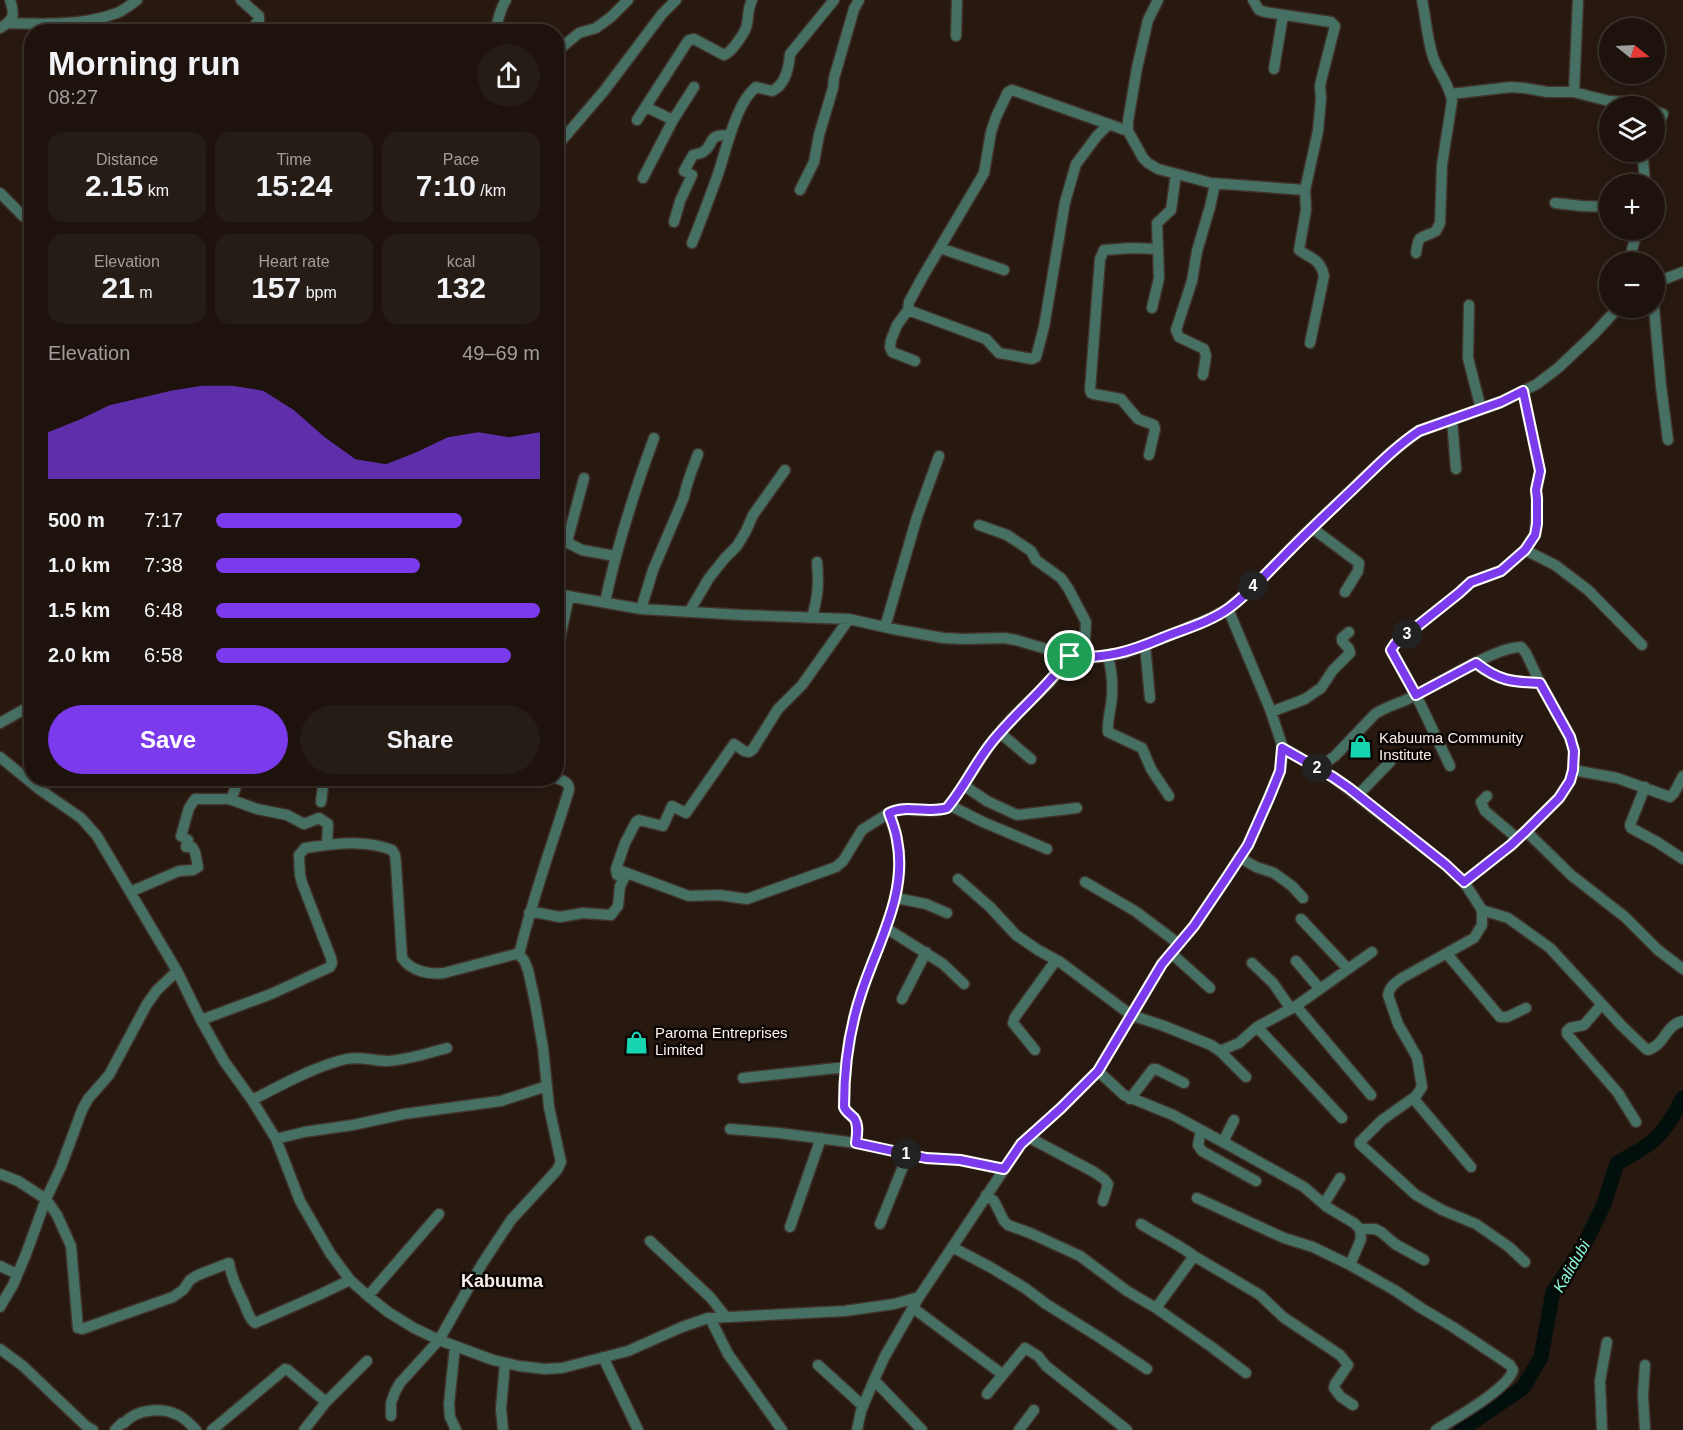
<!DOCTYPE html>
<meta charset="utf-8">
<style>
:root{--surface:#1d130c;--page:#251c15;--text:#f1f3f6;--muted:#a09e9d;--line:#3b322d;--accent:#7c3aed}
body{margin:0;font-family:Arial,sans-serif;background:var(--page);color:var(--text);height:100vh;display:flex;flex-direction:column;font-size:22px;white-space:nowrap}
*{box-sizing:border-box;margin:0}
p{font-size:20px;color:var(--muted)}
.icon{flex:none;width:33px;height:33px;fill:none;stroke:currentColor;stroke-width:2;stroke-linecap:round;stroke-linejoin:round}
.map{position:relative;flex:1;overflow:hidden}
.sheet{position:absolute;left:24px;top:24px;width:540px;height:762px;display:flex;flex-direction:column;background:var(--surface);border-radius:24px;box-shadow:0 3px 9px #0003,0 0 0 2px var(--line)}
.sheet>*{flex:none}
.needle{width:39px;rotate:108deg}
.fabs{position:absolute;left:1599px;top:18px;display:grid;gap:12px}
.fabs a{display:grid;place-items:center;width:66px;height:66px;border-radius:50%;background:var(--surface);box-shadow:0 3px 9px #0003,0 0 0 2px var(--line);font-size:30px}
.pin{position:absolute;display:grid;place-items:center;width:51px;height:51px;color:#fff;margin:-26px;border:3px solid #fff;border-radius:50%;box-shadow:0 2px 6px #0007}
.km{position:absolute;width:30px;height:30px;margin:-15px;border-radius:50%;background:#222;color:#fff;font-size:16px;line-height:30px;text-align:center}
.round{display:grid;place-items:center;flex:none;width:63px;height:63px;border-radius:32px;background:var(--page)}
.head{display:flex;align-items:center;justify-content:space-between;height:102px;padding:0 24px}
h1{font-size:33px;font-weight:700;line-height:45px}
.metrics{display:grid;grid-template-columns:repeat(3,1fr);gap:9px;height:102px;padding:6px 24px}
.metrics div{display:grid;align-content:center;border-radius:15px;background:var(--page);text-align:center}
.metrics b{font-size:30px;font-weight:700}
.metrics small{font-size:16px;font-weight:400}
.metrics p{font-size:16px}
.chart{height:168px;padding:12px 24px}
.chart p{display:flex;justify-content:space-between}
.chart svg{width:100%;height:108px;margin-top:6px;fill:var(--accent);opacity:.7}
.action{display:flex;gap:12px;margin-top:auto;padding:12px 24px}
.action a{flex:1;height:69px;border-radius:36px;background:var(--accent);color:#fff;font-size:24px;font-weight:700;line-height:69px;text-align:center}
.action a+a{background:var(--page);color:var(--text)}
ul{padding:0 24px;list-style:none;font-size:20px}
li{display:grid;grid-template-columns:96px 72px 1fr;align-items:center;height:45px}
li i{height:15px;border-radius:8px;background:var(--accent)}
.map>svg:first-child{display:block}
</style>
<div class="map">
<svg width="1683" height="1430" viewBox="0 0 1683 1430">
<rect width="100%" height="100%" fill="#271910"/>
<g fill="none" stroke-linecap="round" stroke-linejoin="round">
<path stroke="#030f0c" stroke-width="15" d="M1461 1430 1523 1388 1541 1357 1553 1292 1581 1251 1604 1204 1617 1163C1632 1155 1649 1146 1660 1134 1670 1123 1676 1110 1683 1098"/>
<defs>
<path id="minor" d="M241 0 259 16V20L249 32
M1158 0 1148 20 1137 68 1128 121V131L1143 158 1148 163 1158 169 1211 183 1305 190
M1253 0 1259 10 1265 12 1331 22 1335 26 1322 77 1320 86 1321 99 1318 131 1305 190 1306 210 1299 250C1311 259 1320 258 1324 276L1310 343
M9 23C45 24 82 26 117 13 124 10 130 5 137 0
M0 28C14 20 15 15 10 0
M494 32C499 21 499 10 506 0
M956 36 957 0
M556 52 579 33 596 28 611 17 628 0
M1274 69 1283 15
M1574 92 1578 0
M1451 94 1511 87 1524 88 1547 92H1574L1589 96 1609 101 1626 102 1642 106
M646 107 673 120
M1654 111 1663 114 1654 133
M637 120 686 44 689 40 694 39 724 55C731 53 746 32 747 24 749 14 747 10 752 0
M556 147 604 91 662 14 676 0
M643 178 673 120 694 87
M1645 184 1643 159 1645 152
M800 190 814 162 819 135 833 88 834 78 854 9 859 0
M0 193 23 216 32 223
M1555 203 1582 206 1610 207
M674 222 680 201 692 175 684 171 693 155C696 154 700 154 703 152 716 144 705 134 730 135
M692 243C701 221 709 199 717 177 726 152 735 104 756 87L772 91C785 85 789 67 790 54L834 0
M940 248 1004 270
M1416 253C1419 232 1420 240 1436 231L1440 223 1442 165 1452 101C1450 85 1438 72 1433 57 1427 38 1426 19 1422 0
M1629 262 1637 230
M1654 283 1683 272
M1469 305 1468 358 1481 409
M1152 308 1159 278 1157 223 1171 210 1176 174
M1654 308 1661 386 1668 440
M908 310 986 339 999 353 1032 359 1036 357 1044 327 1065 202 1076 164 1097 136 1109 124
M915 361 892 352 890 347 891 340 897 325 908 310 909 302 922 278 984 173 991 132 996 117 1008 92 1012 90 1128 131
M1203 375 1206 356 1204 349 1179 337 1176 330 1192 281 1197 251 1210 207 1215 184
M1452 420 1456 469
M1149 455 1155 429 1154 425 1138 419 1121 399 1094 394 1091 393 1090 390 1100 259 1104 250 1132 248 1157 249
M584 478 568 538V543L582 550 615 556
M979 525 1007 535 1031 551 1036 560 1061 578 1068 588 1086 622 1084 658
M1312 528 1359 563 1358 571 1345 592
M1525 550 1555 565 1588 590 1642 645
M556 594 641 609 742 615 849 619 893 629 943 638 964 639 1004 638 1016 640 1070 656 1084 658 1098 657 1125 653 1200 623 1228 609 1260 580 1303 536 1389 454 1419 431 1501 402 1537 384 1558 368 1594 334 1618 308
M605 602C617 546 634 492 654 438
M641 609 653 570 684 497C686 484 693 468 698 454
M689 612 709 578 725 558 737 546 746 531 753 515 785 470
M812 618C818 595 819 585 817 562
M885 627 917 517 939 456
M1145 645 1150 698
M1108 656C1111 668 1113 680 1112 694 1112 706 1107 719 1108 732L1142 748 1151 769 1169 796
M556 657 569 596
M1476 664C1499 681 1512 682 1540 683
M1271 712 1305 699 1315 692 1321 688 1333 670 1350 653 1349 649 1342 641V638L1349 632
M0 723 32 705
M1000 733 1031 759
M1283 748 1333 777 1446 865 1464 882 1482 910 1508 918 1550 948 1622 1026 1646 1049 1648 1050C1665 1045 1665 1025 1683 1021
M0 757 39 789 81 818 97 836 177 971 201 1020 224 1061 252 1100 276 1139 300 1201 330 1253 350 1280 368 1296 388 1312 414 1328 439 1340 493 1360 519 1366 545 1369 562 1368 628 1351 682 1327 708 1318 845 1311 894 1304 919 1297
M1450 766 1416 695 1391 650 1395 644 1459 593 1471 582 1501 571 1525 550 1535 535 1537 499 1536 490 1540 471 1523 391
M1318 768 1335 756 1375 714C1385 707 1397 704 1408 699 1436 686 1494 647 1521 647L1526 653 1540 683 1570 737 1574 751 1573 770 1570 781 1559 798 1511 845 1464 882
M1573 770 1617 778 1670 797 1674 793 1683 776
M963 785 987 801 1017 815 1077 808
M1645 787 1630 825 1631 828 1657 842 1683 859
M1358 795 1390 762
M1487 796 1481 802 1485 811 1518 839
M231 800 239 778
M321 802 324 778
M949 805 983 822 1047 849
M1526 831 1571 875 1625 917 1658 950 1683 969
M1239 857 1256 867 1274 873 1292 886 1303 898
M616 869 625 843 636 822 639 820 663 826 672 806 686 813 734 744 744 751 749 752 753 749 778 709 802 685 849 619
M958 879 990 907 1016 935 1038 950 1060 962 1131 1015 1164 1026 1211 1045 1220 1051 1239 1043 1257 1027 1296 1006 1372 952
M1085 882 1135 911 1179 944
M130 892 179 871 193 870 198 867 195 852 192 847H186L188 840 181 836 189 808 195 799H229L257 809 287 815 304 824 319 818 328 824 327 844
M896 898 926 904 947 913
M1482 910V925L1474 938 1402 978C1395 983 1390 986 1388 995L1398 1024 1417 1057 1422 1087 1416 1096 1382 1120 1360 1142V1144L1416 1195 1442 1210 1476 1224 1509 1247 1525 1262
M529 913H539L560 917 583 913 611 915 618 906 620 886 624 878 617 875 616 869 689 896 719 895 747 899 836 867 843 861 862 830 889 813 901 809 933 811 947 808 954 799 991 743 1012 718 1051 681 1070 656
M1301 919 1348 969
M886 928 943 964 964 984
M1171 953 1210 988
M1447 954 1500 1017H1507L1526 1008
M519 955C532 899 552 845 569 790 569 781 563 781 556 778
M1296 961 1320 989
M1252 963 1273 983 1291 1009
M902 999 926 952
M1602 1004 1584 1025 1570 1028 1567 1031V1034L1618 1093 1636 1122
M1296 1006 1371 1095
M201 1020 271 994 330 967 332 963 331 958 302 883 300 875 299 855 305 848C334 844 363 839 392 850L395 855 396 864 402 958C411 971 429 975 444 973L516 954 519 955
M1257 1027 1342 1118
M1035 1050 1013 1023 1015 1017 1056 960
M1220 1051 1246 1077
M1098 1071 1124 1095 1173 1115 1234 1148 1304 1187 1327 1207 1354 1223 1360 1229 1361 1239 1350 1265
M743 1078 846 1067
M1413 1098 1471 1167
M1130 1099 1153 1069H1156L1184 1083
M252 1100C282 1085 313 1067 346 1059 360 1056 374 1061 388 1061 408 1060 428 1053 447 1048
M730 1129 779 1133 856 1143 926 1158 960 1160 1004 1169
M1201 1130 1198 1145 1202 1151 1256 1181
M1028 1137 1094 1172 1104 1179 1108 1184 1103 1201
M276 1139 304 1132 353 1125 404 1114 501 1101 547 1086
M1223 1142 1234 1120
M856 1143C857 1135 859 1125 854 1118 850 1114 846 1112 844 1107 844 1070 849 1030 861 994 877 944 908 894 897 840 895 831 892 822 889 813
M0 1174 18 1181 46 1199 57 1215 71 1246 78 1328 82 1329 173 1297 183 1290 190 1280 198 1275 229 1263C231 1277 237 1288 243 1301 247 1309 248 1318 255 1323L321 1294 350 1280
M986 1195 994 1201 1004 1221 1008 1225 1030 1233 1080 1256 1127 1291 1156 1308 1213 1348 1246 1373
M1197 1198 1284 1238 1313 1247 1350 1265 1396 1291 1421 1308 1453 1327 1510 1365 1513 1370C1508 1389 1454 1419 1436 1430
M1324 1204 1340 1178
M880 1224 908 1154
M1141 1224C1158 1235 1178 1244 1194 1256
M790 1227 821 1138
M1360 1229H1375L1381 1232 1395 1244 1424 1260
M650 1241 710 1297 726 1317
M952 1247 990 1267 1025 1288 1046 1304 1099 1337 1147 1369
M0 1266 17 1274
M368 1296 439 1214
M0 1307 13 1285 26 1254 46 1199 61 1167 82 1110 88 1099 109 1075 147 1004 157 990 177 971
M913 1308 1002 1374
M1156 1308 1194 1256 1260 1295 1283 1317 1340 1355 1348 1365 1335 1384 1334 1388 1341 1397 1353 1405
M710 1318 728 1354 782 1430
M455 1346 449 1404 450 1417 456 1430
M0 1349 23 1366 86 1426 93 1430
M603 1357 638 1430
M818 1365 863 1406
M1645 1365 1643 1395 1645 1430
M874 1380 922 1430
M987 1394 1025 1348 1038 1356 1046 1366 1127 1430
M391 1416V1403L395 1392 400 1383 439 1340 482 1264 511 1220 557 1170 561 1162 549 1107 543 1048 535 1002 528 970 524 960 519 955
M115 1430 122 1423H124C137 1409 161 1407 178 1415 185 1418 191 1425 196 1430
M212 1430 285 1369 288 1370 326 1402
M304 1430 326 1402 367 1361
M503 1430 501 1409 505 1363
M857 1430 861 1411 874 1380 885 1356 919 1297 1021 1144 1061 1108 1098 1071 1162 964 1194 926 1225 880 1248 845 1258 823 1280 771 1283 748 1270 709 1228 609
M1019 1430 1034 1410
M1602 1430 1600 1381 1607 1342"/>
</defs>
<use href="#minor" stroke="#40332a" stroke-width="13"/>
<use href="#minor" stroke="#477065" stroke-width="10"/>
</g>
<g fill="none" stroke-linecap="round" stroke-linejoin="round">
<defs>
<path id="route" d="M1523 391 1540 471 1536 490 1537 499V524L1535 535 1525 550 1501 571 1471 582 1459 593 1395 644 1391 650 1416 695 1476 663C1499 681 1512 682 1540 683L1570 737 1574 751 1573 770 1570 781 1559 798 1526 831 1511 845 1464 882 1446 865 1349 788 1333 777 1282 748 1280 771 1269 798 1248 845 1225 880 1194 926 1162 964 1098 1071 1061 1108 1021 1144 1004 1169 960 1160 926 1158 856 1143C857 1135 859 1125 854 1118 850 1114 846 1112 844 1107 844 1070 849 1030 861 994 877 944 908 894 897 840 896 831 892 822 889 813 906 804 928 814 947 808 964 788 975 763 992 742 1016 712 1047 688 1070 656 1103 660 1132 651 1162 638 1184 629 1210 622 1229 608 1248 594 1265 575 1282 558 1305 534 1330 511 1354 488 1375 468 1395 447 1419 431L1501 402Z"/>
</defs>
<use href="#route" stroke="#fff" stroke-width="12"/>
<use href="#route" stroke="#7c3aed" stroke-width="8"/>
</g>
<defs>
<symbol id="shop-bare" viewBox="-9 -9 18 18"><path d="M-5-2.5h2.3a2.7 3.5 0 0 1 5.4 0H5L5.5 6h-11ZM-1.5-2.5h3a1.5 2.3 0 0 0-3 0Z" fill="#18d5b2" stroke="#0b0603" stroke-width="2.5" paint-order="stroke"/></symbol>
</defs>
<g fill-rule="evenodd">
<use href="#shop-bare" x="1344" y="730" width="33" height="33"/>
<use href="#shop-bare" x="620" y="1026" width="33" height="33"/>
</g>
<g text-anchor="middle" stroke-width="5" stroke-linejoin="round" paint-order="stroke">
<g font-size="15" fill="#fbf1eb" stroke="#0b0603" text-anchor="start">
<text x="1379" y="743">Kabuuma Community<tspan x="1379" dy="17">Institute</tspan></text>
<text x="655" y="1038">Paroma Entreprises<tspan x="655" dy="17">Limited</tspan></text>
</g>
<g font-size="16" font-style="italic" fill="#8bfcdf" stroke="#0b0603">
<text transform="translate(1571 1266) rotate(-60)" y="6">Kalidubi</text>
</g>
<g font-size="18" font-weight="bold" fill="#fbf1eb" stroke="#0b0603">
<text x="502" y="1287">Kabuuma</text>
</g>
</g>
</svg>
<div class="fabs">
<a><svg class="needle" viewBox="-14 -14 28 28"><path d="M0-13l5 13h-10z" fill="#e53935"/><path d="M0 13l5-13h-10z" fill="#a09e9d"/></svg></a>
<a><svg class="icon" aria-label="layers" viewBox="0 0 24 24"><path d="M12 4l9 5-9 5-9-5zM3 14l9 5 9-5"/></svg></a>
<a>+</a>
<a>−</a>
</div>
<div class="pin" style="left:1070px;top:656px;background:#1e9e55"><svg class="icon" aria-label="arrive" viewBox="0 0 24 24"><path d="M6 21V4h12l-3 4 3 4H6"/></svg></div>
<b class="km" style="left:906px;top:1154px">1</b>
<b class="km" style="left:1317px;top:768px">2</b>
<b class="km" style="left:1407px;top:634px">3</b>
<b class="km" style="left:1253px;top:586px">4</b>
<section class="sheet">
<div class="head"><div><h1>Morning run</h1><p>08:27</p></div><a class="round"><svg class="icon" aria-label="share" viewBox="0 0 24 24"><path d="M12 15V3M7 8l5-5 5 5M5 13v7h14v-7"/></svg></a></div>
<div class="metrics">
<div><p>Distance</p><b>2.15<small> km</small></b></div>
<div><p>Time</p><b>15:24</b></div>
<div><p>Pace</p><b>7:10<small> /km</small></b></div>
</div>
<div class="metrics">
<div><p>Elevation</p><b>21<small> m</small></b></div>
<div><p>Heart rate</p><b>157<small> bpm</small></b></div>
<div><p>kcal</p><b>132</b></div>
</div>
<div class="chart"><p><span>Elevation</span>49–69 m</p>
<svg viewBox="0 0 160 44" preserveAspectRatio="none"><path d="M0 44V25L10 20L20 14L30 11L40 8L50 6L60 6L70 8L80 16L90 27L100 36L110 38L120 33L130 27L140 25L150 27L160 25V44z"/></svg>
</div>
<ul>
<li><b>500 m</b>7:17<i style="width:76%"></i></li>
<li><b>1.0 km</b>7:38<i style="width:63%"></i></li>
<li><b>1.5 km</b>6:48<i style="width:100%"></i></li>
<li><b>2.0 km</b>6:58<i style="width:91%"></i></li>
</ul>
<div class="action"><a>Save</a><a>Share</a></div>
</section>
</div>
